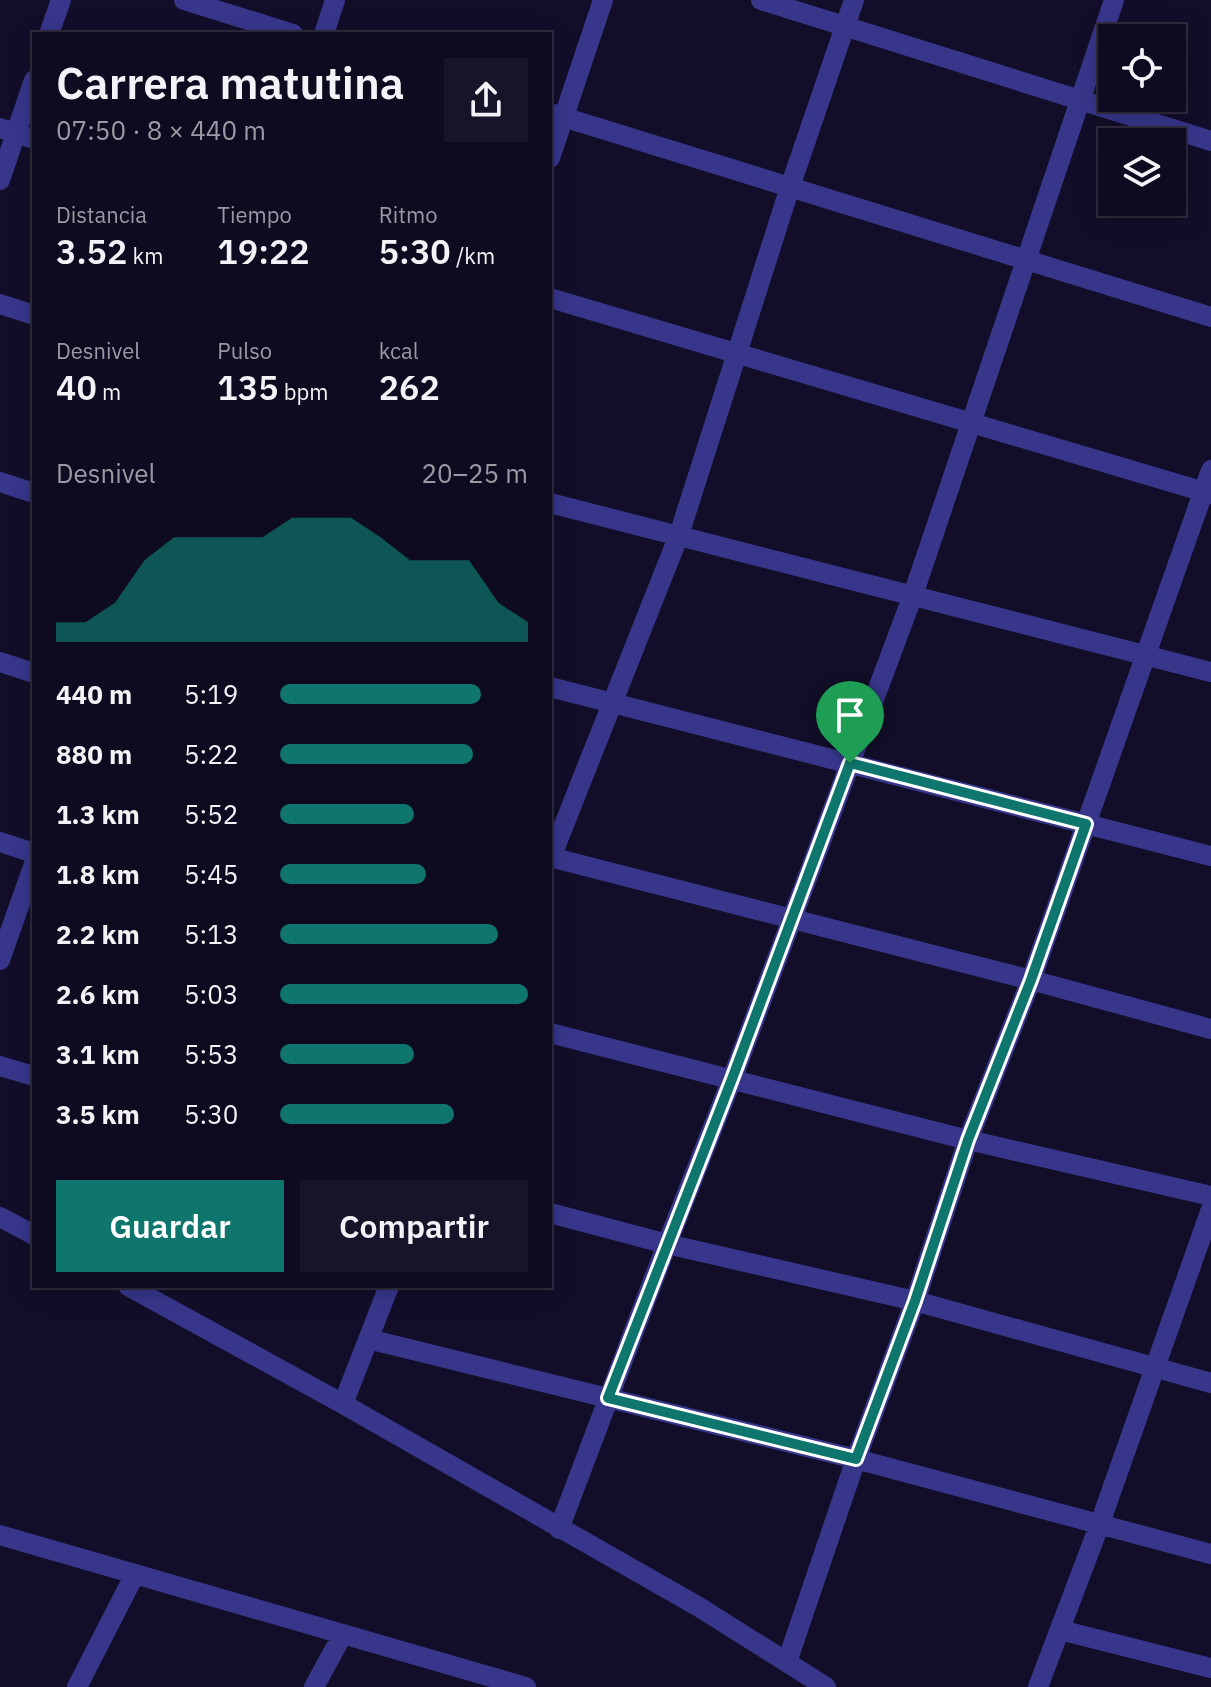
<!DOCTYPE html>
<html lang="es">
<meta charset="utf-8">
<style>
:root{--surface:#0e0a1f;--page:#171328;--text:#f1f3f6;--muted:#9b9aa4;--line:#2e2b3d;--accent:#0f766e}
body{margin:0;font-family:"IBM Plex Sans",sans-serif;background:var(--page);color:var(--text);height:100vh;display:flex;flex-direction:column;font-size:30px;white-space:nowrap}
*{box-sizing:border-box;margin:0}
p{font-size:26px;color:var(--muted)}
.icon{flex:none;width:44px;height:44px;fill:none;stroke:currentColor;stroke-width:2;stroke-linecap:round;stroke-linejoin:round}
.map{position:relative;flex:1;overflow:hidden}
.drawer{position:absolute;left:32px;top:32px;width:520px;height:1256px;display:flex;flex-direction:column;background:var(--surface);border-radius:0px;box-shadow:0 4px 20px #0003,0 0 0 2px var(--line)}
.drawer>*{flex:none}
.tools{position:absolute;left:1098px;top:24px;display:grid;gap:16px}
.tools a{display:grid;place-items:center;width:88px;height:88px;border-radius:0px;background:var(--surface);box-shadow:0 4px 20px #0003,0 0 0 2px var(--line);font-size:40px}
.pin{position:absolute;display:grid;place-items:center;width:68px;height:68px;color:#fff;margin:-82px -34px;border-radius:50% 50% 50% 0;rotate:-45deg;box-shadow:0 0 8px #0007}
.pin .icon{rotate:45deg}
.round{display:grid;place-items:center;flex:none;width:84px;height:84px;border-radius:0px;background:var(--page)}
.headline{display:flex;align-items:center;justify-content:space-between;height:136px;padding:0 24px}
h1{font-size:44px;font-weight:600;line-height:60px}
.metrics{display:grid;grid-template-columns:repeat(3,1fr);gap:12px;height:136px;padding:8px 24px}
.metrics div{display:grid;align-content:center}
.metrics b{font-size:34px;font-weight:600}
.metrics small{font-size:22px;font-weight:400}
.metrics p{font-size:22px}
.chart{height:224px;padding:16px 24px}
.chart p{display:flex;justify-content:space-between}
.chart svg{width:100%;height:144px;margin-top:8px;fill:var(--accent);opacity:.7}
.button{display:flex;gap:16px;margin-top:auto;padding:16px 24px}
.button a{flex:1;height:92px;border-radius:0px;background:var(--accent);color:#fff;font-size:32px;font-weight:600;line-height:92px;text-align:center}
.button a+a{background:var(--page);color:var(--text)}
ul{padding:0 24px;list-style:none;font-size:26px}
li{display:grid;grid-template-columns:128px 96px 1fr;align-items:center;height:60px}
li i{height:20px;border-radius:10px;background:var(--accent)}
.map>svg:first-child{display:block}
</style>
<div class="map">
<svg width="1211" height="1687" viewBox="0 0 1211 1687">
<rect width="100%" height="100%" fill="#120e29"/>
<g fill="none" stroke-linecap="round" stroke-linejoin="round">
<path stroke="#37368b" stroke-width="20" d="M184 0 293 34
M761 0 1211 141
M49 34 61 0
M324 34 335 0
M550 113 1211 317
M0 128 34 139
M550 158 603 0
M0 180 34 80
M550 298 1211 494
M0 304 34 315
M0 482 34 493
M550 503 1211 672
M0 662 34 673
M550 687 1211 856
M0 842 34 853
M550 857 1031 980 1211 1029
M550 860 679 535 790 187 854 0
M0 960 34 864
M550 1033 968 1140 1211 1196
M0 1066 34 1076
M550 1213 667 1244 915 1301 1211 1383
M0 1217 34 1235
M128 1286 343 1404 699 1607 826 1687
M368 1339 856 1459 1211 1554
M343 1404 389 1286
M559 1529 667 1244 732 1079 913 595 1114 0
M0 1535 526 1687
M1060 1630 1211 1668
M787 1662 856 1459 915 1301 968 1140 1031 980 1211 470
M77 1687 135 1574
M314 1687 343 1634
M1038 1687 1099 1526 1211 1209"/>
</g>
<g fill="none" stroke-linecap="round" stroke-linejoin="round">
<defs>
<path id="route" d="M850 763 1086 824 1031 980 968 1140 915 1301 856 1459 608 1398 732 1079Z"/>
</defs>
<use href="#route" stroke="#fff" stroke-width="16"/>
<use href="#route" stroke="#0f766e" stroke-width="10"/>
</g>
</svg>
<div class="tools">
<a><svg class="icon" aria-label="locate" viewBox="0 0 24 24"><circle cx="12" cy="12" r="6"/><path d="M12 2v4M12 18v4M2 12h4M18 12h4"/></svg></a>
<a><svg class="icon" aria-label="layers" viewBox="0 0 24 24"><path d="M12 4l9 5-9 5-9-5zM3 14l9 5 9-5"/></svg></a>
</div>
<div class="pin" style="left:850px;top:763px;background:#1e9e55"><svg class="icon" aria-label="arrive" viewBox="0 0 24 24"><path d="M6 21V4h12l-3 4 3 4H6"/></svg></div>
<section class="drawer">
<div class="headline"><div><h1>Carrera matutina</h1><p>07:50 · 8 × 440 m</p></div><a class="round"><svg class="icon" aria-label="share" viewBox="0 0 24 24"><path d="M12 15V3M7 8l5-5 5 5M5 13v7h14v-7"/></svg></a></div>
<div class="metrics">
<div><p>Distancia</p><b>3.52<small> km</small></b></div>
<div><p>Tiempo</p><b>19:22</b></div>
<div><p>Ritmo</p><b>5:30<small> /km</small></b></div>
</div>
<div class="metrics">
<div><p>Desnivel</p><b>40<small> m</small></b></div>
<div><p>Pulso</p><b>135<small> bpm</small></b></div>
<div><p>kcal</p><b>262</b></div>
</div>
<div class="chart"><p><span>Desnivel</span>20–25 m</p>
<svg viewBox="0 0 160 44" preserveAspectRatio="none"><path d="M0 44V38L10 38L20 32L30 19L40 12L50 12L60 12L70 12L80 6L90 6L100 6L110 12L120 19L130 19L140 19L150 32L160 38V44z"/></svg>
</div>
<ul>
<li><b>440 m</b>5:19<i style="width:81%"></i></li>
<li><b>880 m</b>5:22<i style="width:78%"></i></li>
<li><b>1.3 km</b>5:52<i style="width:54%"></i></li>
<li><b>1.8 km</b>5:45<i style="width:59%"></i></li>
<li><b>2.2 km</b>5:13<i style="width:88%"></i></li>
<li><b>2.6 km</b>5:03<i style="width:100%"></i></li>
<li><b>3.1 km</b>5:53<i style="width:54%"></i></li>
<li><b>3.5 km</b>5:30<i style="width:70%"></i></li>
</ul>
<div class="button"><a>Guardar</a><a>Compartir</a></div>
</section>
</div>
